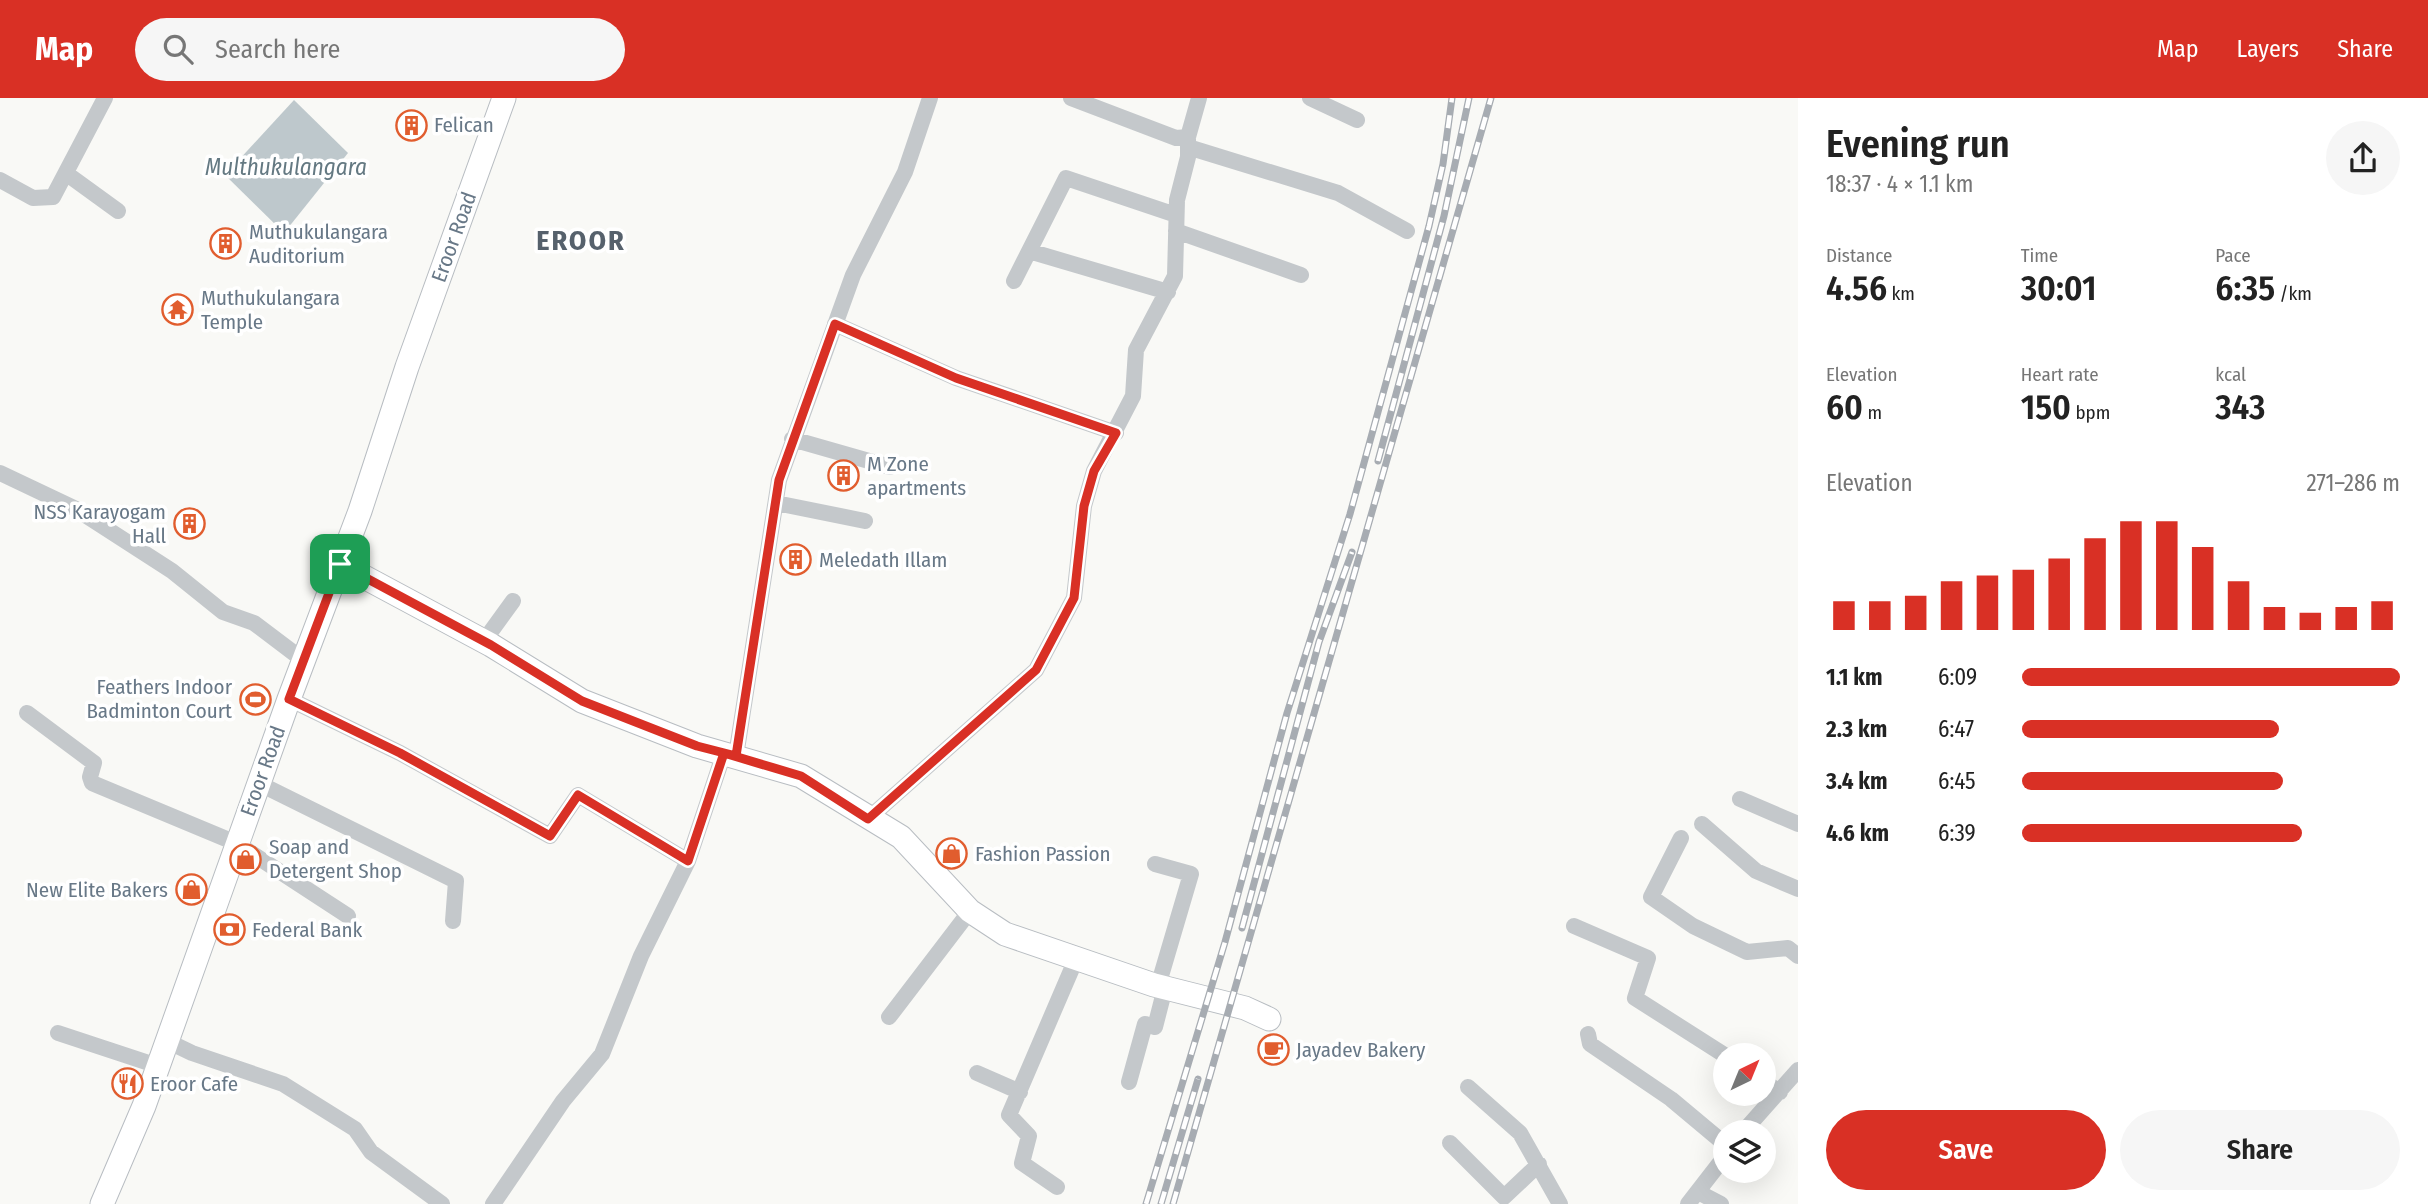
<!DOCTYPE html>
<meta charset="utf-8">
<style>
:root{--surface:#fff;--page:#f6f6f6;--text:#222;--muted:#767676;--accent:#d93025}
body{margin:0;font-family:"Fira Sans Condensed",sans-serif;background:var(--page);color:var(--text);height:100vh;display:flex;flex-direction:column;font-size:26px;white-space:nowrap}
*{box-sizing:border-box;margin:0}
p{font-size:23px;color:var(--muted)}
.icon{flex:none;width:38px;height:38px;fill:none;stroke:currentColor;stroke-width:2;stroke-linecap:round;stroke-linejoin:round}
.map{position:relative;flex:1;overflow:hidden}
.sheet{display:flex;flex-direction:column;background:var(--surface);width:630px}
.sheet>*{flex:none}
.needle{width:46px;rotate:43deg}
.tools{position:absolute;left:1713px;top:945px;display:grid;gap:14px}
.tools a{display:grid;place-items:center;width:63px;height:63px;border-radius:50%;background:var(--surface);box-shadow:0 7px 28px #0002;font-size:35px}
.pin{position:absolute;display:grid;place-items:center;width:60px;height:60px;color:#fff;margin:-30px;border-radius:14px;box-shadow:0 4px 10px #0006}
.round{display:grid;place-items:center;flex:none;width:74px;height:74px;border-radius:37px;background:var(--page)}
.summary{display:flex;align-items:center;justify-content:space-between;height:119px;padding:0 28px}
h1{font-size:38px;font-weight:600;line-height:52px}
.stats{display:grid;grid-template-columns:repeat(3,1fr);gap:10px;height:119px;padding:7px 28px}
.stats div{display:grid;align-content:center}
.stats b{font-size:35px;font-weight:600}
.stats small{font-size:19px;font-weight:400}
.stats p{font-size:19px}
.chart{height:196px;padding:14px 28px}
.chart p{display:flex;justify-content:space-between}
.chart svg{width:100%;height:126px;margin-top:7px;stroke:var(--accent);stroke-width:6}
.primary-button{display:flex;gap:14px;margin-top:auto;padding:14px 28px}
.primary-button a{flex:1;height:80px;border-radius:42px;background:var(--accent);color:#fff;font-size:28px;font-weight:600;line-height:80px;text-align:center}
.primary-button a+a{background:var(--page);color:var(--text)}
ul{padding:0 28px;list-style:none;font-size:23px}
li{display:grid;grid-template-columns:112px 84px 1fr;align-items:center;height:52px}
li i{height:18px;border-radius:9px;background:var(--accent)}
header{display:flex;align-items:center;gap:42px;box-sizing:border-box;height:98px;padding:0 35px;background:var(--accent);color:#fff}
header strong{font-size:33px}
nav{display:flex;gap:38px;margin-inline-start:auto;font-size:24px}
.search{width:490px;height:63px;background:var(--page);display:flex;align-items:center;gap:18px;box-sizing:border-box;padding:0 24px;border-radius:38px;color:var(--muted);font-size:26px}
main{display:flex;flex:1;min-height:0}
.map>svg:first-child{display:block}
</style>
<header>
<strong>Map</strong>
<div class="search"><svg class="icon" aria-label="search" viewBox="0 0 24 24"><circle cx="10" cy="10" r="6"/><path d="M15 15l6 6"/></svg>Search here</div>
<nav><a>Map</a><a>Layers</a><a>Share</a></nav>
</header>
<main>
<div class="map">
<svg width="1798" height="1106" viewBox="0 0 1798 1106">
<rect width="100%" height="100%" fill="#f9f9f6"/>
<path fill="#bec8cc" d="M294 2 348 55 284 135 225 77Z"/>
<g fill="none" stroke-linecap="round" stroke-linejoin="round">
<defs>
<path id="secondary" d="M340 466 491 547 582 603 697 648 801 678 901 739 970 813 1005 836 1154 887 1245 910 1269 921
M102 1106 144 1008 289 601 360 413 407 269 504 0"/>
</defs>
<use href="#secondary" stroke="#b8bdc2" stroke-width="25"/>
<path stroke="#c4c8cb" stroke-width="16" d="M1071 0 1176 40 1188 39 1199 0
M1310 0 1357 22
M1188 49 1338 95 1407 133
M67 76 118 113
M0 82 33 100 53 99 105 0
M1176 133 1301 177
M1029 153 1168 194
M1014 183 1066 80 1176 117
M835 226 956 280 1116 335
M792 341 890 369
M0 375 76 411 172 473 223 514 254 525 303 562
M776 405 865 423
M484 543 513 503
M289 601 400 655 550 738 578 697 688 763 724 655
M27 615 94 665 90 679 92 685 236 745 348 818
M736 658 779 382 853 177 905 74 930 0
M258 685 456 783 453 823
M1740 701 1798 726
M868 721 1036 572 1074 500 1084 408 1094 373 1133 298 1136 252 1175 178 1177 102 1188 59V39
M1702 726 1756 773 1798 791
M1681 740 1651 799 1693 828 1747 854 1788 850 1798 858
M1155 766 1191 776 1158 888
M1574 828 1648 860 1635 900 1726 958
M889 919 970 813
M58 935 158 968
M1588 936 1590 946 1671 1001 1726 1047
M167 943 192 955 283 986 355 1031 371 1054 442 1106
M977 975 1020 994
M1129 984 1145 926 1155 929 1165 890
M1764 984 1780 994
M1468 989 1520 1035 1560 1106
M1743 1034 1798 972
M1450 1045 1504 1099 1539 1066
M1057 1089 1022 1065 1029 1038 1009 1017 1076 861
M1698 1094 1721 1106
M493 1106 563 1003 602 956 641 858 688 763
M1688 1106 1726 1057"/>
<use href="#secondary" stroke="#fff" stroke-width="23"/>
<defs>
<path id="rail" d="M1378 363 1444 118 1469 0
M1242 830 1319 544 1352 454
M1146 1106 1225 844 1287 615 1350 416 1429 128 1443 66 1452 0
M1161 1106 1198 981
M1173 1106 1491 0"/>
</defs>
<use href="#rail" stroke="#a7acb2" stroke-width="7"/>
<use href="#rail" stroke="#fff" stroke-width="4.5" stroke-dasharray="13" stroke-linecap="butt"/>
</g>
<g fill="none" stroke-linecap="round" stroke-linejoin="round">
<defs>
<path id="route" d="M340 466 289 601 400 655 550 738 578 697 688 763 724 655 801 678 868 721 1036 572 1074 500 1084 408 1094 373 1116 335 956 280 835 226 779 382 736 658 697 648 582 603 491 547 340 466"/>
</defs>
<use href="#route" stroke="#fff" stroke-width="14"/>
<use href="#route" stroke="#d93025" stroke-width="9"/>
</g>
<defs>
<symbol id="building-ring" viewBox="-11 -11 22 22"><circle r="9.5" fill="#fff" stroke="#e15d2e" stroke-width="1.5"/><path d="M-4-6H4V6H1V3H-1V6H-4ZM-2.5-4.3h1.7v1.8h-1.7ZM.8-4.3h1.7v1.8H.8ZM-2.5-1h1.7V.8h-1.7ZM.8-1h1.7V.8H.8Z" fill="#e15d2e"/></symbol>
<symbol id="temple-ring" viewBox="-11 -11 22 22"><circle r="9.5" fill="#fff" stroke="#e15d2e" stroke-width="1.5"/><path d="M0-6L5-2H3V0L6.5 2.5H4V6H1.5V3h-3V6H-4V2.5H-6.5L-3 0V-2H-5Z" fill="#e15d2e"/></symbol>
<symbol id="stadium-ring" viewBox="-11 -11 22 22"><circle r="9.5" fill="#fff" stroke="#e15d2e" stroke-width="1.5"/><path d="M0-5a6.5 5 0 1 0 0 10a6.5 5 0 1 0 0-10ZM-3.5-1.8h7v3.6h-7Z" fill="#e15d2e"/></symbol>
<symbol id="shop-ring" viewBox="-11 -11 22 22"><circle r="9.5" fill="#fff" stroke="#e15d2e" stroke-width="1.5"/><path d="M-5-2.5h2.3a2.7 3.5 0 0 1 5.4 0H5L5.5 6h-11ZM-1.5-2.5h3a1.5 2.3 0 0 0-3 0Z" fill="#e15d2e"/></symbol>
<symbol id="bank-ring" viewBox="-11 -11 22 22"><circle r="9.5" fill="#fff" stroke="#e15d2e" stroke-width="1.5"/><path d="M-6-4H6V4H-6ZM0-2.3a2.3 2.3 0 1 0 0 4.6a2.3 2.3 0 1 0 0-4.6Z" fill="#e15d2e"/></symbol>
<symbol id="cafe-ring" viewBox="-11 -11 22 22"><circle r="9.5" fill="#fff" stroke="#e15d2e" stroke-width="1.5"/><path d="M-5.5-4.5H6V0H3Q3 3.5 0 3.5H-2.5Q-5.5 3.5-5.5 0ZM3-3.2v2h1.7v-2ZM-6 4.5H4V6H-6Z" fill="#e15d2e"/></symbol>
<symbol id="restaurant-ring" viewBox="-11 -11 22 22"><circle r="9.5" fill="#fff" stroke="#e15d2e" stroke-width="1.5"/><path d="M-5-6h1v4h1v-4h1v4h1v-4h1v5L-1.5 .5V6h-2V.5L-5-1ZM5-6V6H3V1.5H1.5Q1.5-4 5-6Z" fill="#e15d2e"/></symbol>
</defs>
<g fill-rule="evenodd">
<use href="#building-ring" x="394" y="10" width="35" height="35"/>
<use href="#building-ring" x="208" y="128" width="35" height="35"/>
<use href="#temple-ring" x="160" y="194" width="35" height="35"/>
<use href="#building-ring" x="826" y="360" width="35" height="35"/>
<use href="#building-ring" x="172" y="408" width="35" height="35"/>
<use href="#building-ring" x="778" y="444" width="35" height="35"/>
<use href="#stadium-ring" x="238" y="584" width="35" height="35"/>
<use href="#shop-ring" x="934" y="738" width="35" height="35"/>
<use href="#shop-ring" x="228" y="744" width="35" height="35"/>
<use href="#shop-ring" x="174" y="774" width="35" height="35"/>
<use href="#bank-ring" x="212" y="814" width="35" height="35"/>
<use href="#cafe-ring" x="1256" y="934" width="35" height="35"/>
<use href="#restaurant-ring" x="110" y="968" width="35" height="35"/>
</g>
<g text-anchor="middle" stroke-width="7" stroke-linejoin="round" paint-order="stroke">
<g font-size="21" fill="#687887" stroke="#fff" text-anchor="start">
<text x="434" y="34">Felican</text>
<text x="249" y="141">Muthukulangara<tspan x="249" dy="24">Auditorium</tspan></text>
<text x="201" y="207">Muthukulangara<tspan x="201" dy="24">Temple</tspan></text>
<text x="867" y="373">M Zone<tspan x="867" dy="24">apartments</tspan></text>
<text x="166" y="421" text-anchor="end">NSS Karayogam<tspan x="166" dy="24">Hall</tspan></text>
<text x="819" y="469">Meledath Illam</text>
<text x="232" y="596" text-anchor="end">Feathers Indoor<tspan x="232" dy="24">Badminton Court</tspan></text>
<text x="269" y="756">Soap and<tspan x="269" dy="24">Detergent Shop</tspan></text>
<text x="975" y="763">Fashion Passion</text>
<text x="168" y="799" text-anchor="end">New Elite Bakers</text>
<text x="252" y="839">Federal Bank</text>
<text x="1296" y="959">Jayadev Bakery</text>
<text x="150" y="993">Eroor Cafe</text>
</g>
<g font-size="21" fill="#687887" stroke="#fff">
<text transform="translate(454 139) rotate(-70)" y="7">Eroor Road</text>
<text transform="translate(263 673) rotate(-70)" y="7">Eroor Road</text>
</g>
<g font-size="23" font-style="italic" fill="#647982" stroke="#fff">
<text x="286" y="77">Multhukulangara</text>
</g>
<g font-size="28" font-weight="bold" letter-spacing="2" fill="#56616c" stroke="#fff">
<text x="581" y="152">EROOR</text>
</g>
</g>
</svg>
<div class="tools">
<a><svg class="needle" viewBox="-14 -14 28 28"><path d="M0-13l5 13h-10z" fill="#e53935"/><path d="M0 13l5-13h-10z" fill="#767676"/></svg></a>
<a><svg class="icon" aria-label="layers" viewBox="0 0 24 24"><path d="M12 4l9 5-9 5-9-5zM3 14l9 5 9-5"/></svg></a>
</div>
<div class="pin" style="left:340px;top:466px;background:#1e9e55"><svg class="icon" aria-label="arrive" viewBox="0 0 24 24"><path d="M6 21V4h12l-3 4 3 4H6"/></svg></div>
</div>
<section class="sheet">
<div class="summary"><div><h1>Evening run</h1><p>18:37 · 4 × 1.1 km</p></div><a class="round"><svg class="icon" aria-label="share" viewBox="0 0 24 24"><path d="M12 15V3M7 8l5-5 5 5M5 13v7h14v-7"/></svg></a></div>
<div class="stats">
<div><p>Distance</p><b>4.56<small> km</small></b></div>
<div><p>Time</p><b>30:01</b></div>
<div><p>Pace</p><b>6:35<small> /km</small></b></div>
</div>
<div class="stats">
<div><p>Elevation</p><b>60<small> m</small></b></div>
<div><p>Heart rate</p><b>150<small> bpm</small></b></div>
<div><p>kcal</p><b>343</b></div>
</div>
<div class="chart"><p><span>Elevation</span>271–286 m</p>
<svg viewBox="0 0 160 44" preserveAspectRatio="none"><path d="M5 44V34M15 44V34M25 44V32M35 44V27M45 44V25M55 44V23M65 44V19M75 44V12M85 44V6M95 44V6M105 44V15M115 44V27M125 44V36M135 44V38M145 44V36M155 44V34"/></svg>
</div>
<ul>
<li><b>1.1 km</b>6:09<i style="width:100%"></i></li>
<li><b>2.3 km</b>6:47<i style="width:68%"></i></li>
<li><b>3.4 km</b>6:45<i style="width:69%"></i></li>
<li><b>4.6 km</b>6:39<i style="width:74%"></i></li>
</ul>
<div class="primary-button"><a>Save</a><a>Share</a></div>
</section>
</main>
